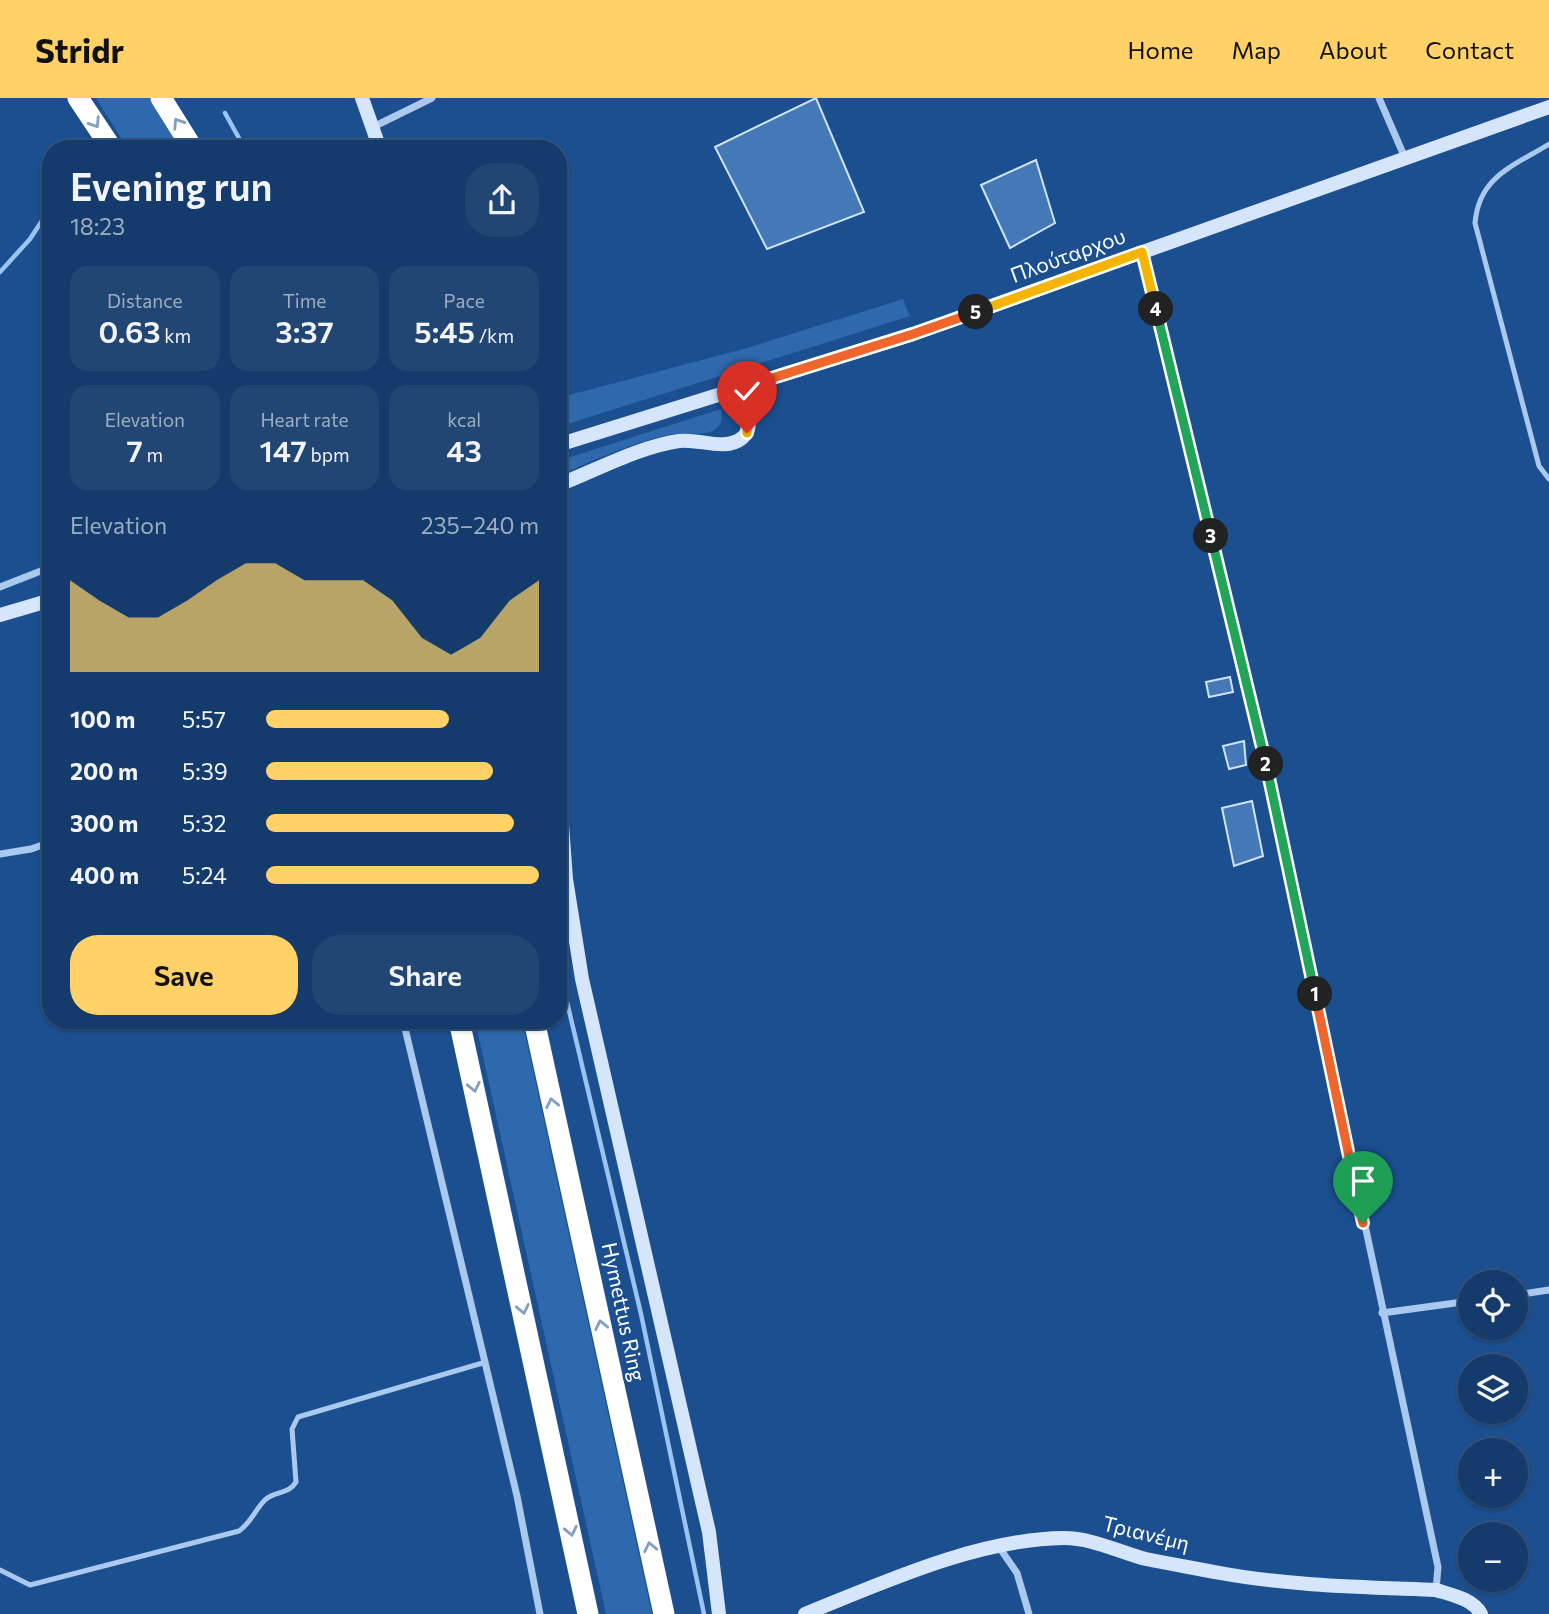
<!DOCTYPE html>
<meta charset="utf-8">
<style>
:root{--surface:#143b6b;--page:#214673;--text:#f1f3f6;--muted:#9dadc1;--line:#33557e;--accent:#ffd166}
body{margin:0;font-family:Commissioner,sans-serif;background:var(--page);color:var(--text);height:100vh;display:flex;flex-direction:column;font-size:26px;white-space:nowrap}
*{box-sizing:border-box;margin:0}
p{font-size:23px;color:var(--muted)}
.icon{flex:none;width:38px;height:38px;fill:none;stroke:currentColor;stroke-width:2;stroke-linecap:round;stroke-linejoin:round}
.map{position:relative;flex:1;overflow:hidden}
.drawer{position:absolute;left:42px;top:42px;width:525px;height:889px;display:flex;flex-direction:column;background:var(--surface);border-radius:28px;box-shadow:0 2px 5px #0004,0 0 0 2px var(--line)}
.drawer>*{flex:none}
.controls{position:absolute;left:1458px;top:1172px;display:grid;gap:14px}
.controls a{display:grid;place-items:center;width:70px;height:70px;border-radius:50%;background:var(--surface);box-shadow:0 2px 5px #0004,0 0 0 2px var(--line);font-size:35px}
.pin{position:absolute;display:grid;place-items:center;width:60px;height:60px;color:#fff;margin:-72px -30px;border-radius:50% 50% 50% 0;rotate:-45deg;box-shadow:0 0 7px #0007}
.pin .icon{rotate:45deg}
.km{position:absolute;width:35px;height:35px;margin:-18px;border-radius:50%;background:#222;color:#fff;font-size:19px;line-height:35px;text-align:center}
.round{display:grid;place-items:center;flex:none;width:74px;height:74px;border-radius:28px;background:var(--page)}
.summary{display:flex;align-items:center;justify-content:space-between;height:119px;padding:0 28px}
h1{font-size:38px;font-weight:600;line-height:52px}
.figures{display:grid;grid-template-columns:repeat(3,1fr);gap:10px;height:119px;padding:7px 28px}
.figures div{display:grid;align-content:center;border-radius:18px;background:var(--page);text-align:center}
.figures b{font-size:30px;font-weight:600}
.figures small{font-size:19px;font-weight:400}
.figures p{font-size:19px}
.chart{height:196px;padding:14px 28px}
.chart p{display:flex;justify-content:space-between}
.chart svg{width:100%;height:126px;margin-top:7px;fill:var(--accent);opacity:.7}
.cta{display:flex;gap:14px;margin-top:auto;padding:14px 28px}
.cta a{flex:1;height:80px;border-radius:28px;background:var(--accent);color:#111;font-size:28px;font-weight:600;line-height:80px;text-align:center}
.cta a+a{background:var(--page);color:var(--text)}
ul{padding:0 28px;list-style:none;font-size:23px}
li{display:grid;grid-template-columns:112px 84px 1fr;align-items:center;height:52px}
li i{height:18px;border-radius:9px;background:var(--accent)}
header{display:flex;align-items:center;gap:42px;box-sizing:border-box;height:98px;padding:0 35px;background:var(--accent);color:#111}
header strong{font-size:33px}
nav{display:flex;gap:38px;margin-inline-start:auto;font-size:24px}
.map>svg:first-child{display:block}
</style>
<header>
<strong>Stridr</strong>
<nav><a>Home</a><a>Map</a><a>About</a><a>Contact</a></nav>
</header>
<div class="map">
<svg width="1549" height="1516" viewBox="0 0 1549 1516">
<rect width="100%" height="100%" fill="#1b4f8f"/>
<path fill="#2e69ad" d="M96 0H151L183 51H128Z
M903 201 910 218 558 329V300L747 250Z
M721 311C722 318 723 326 716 331 703 340 682 333 667 337 629 346 594 362 558 378V363Z
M475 922H522L652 1516H606Z"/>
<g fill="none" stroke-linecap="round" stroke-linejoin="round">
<path stroke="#9cc4f0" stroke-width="4.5" d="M225 15 245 51
M0 174 30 141 51 109
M558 866 641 1216 704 1516"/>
</g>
<path fill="#4478b7" stroke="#cfe3fa" stroke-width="2" d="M816 0 864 114 767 151 715 49Z
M1036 62 1055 125 1010 150 981 87Z
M1230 579 1233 594 1209 599 1206 584Z
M1244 643 1246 667 1229 671 1223 648Z
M1252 703 1263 758 1234 768 1222 710Z"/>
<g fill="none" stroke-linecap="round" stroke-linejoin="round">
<path stroke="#a9c9ee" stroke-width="5" d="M1549 46C1514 68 1479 78 1475 125L1539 368 1549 381
M0 1472 30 1487 239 1433C252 1424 255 1411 266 1401 276 1393 289 1396 296 1384L292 1331 298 1319 486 1264"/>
<path stroke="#a9c9ee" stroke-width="7" d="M1379 0 1405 60
M373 29 432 0
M1142 154 1268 673 1438 1469 1436 1492
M0 489 51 469
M0 756 31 751 51 744
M403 922 517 1398 540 1516
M1516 1197 1549 1192
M1382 1215 1470 1203
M999 1449 1017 1475 1029 1516"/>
<path stroke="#d6e6fa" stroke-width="14" d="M362 0 380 51
M558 347 913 236 1549 9
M558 387C597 372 638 349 679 343 698 340 725 354 742 340 757 328 744 304 739 291
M0 517 51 502
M558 672 566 781 582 881 709 1434 719 1516
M805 1516C884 1484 978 1441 1064 1440 1092 1440 1119 1454 1146 1461 1170 1466 1195 1470 1220 1475 1291 1488 1364 1489 1436 1492 1452 1497 1473 1501 1481 1516"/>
<path stroke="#fff" stroke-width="21" d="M78 0 112 51
M161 0 193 51
M459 922 588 1516
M534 922 664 1516"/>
</g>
<defs><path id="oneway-chevron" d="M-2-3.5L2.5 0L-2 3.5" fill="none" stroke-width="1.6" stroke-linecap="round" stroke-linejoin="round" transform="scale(1.75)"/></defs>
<g stroke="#829ec1">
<use href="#oneway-chevron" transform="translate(95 25) rotate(57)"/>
<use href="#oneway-chevron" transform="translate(178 25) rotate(-123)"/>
<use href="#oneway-chevron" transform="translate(474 989) rotate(78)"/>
<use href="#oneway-chevron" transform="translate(552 1005) rotate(-102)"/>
<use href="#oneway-chevron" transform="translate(523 1211) rotate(78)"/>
<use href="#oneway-chevron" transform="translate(601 1227) rotate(-102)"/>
<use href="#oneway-chevron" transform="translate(571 1433) rotate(78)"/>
<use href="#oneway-chevron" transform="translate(650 1449) rotate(-102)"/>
</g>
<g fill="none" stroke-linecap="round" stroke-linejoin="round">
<defs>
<path id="split-1" d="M1315 896 1363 1125"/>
<path id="split-2" d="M1266 666 1315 896"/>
<path id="split-3" d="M1211 438 1266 666"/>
<path id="split-4" d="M1156 211 1211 438"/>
<path id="split-5" d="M976 214 1142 154 1156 211"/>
<path id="split-6" d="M753 286 913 236 976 214"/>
<path id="split-7" d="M747 335 749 316 739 290 753 286"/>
</defs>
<use href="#split-1" stroke="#fff" stroke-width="14"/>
<use href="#split-2" stroke="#fff" stroke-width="14"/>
<use href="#split-3" stroke="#fff" stroke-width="14"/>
<use href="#split-4" stroke="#fff" stroke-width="14"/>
<use href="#split-5" stroke="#fff" stroke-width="14"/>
<use href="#split-6" stroke="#fff" stroke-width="14"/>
<use href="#split-7" stroke="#fff" stroke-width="14"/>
<use href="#split-1" stroke="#f0652b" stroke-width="9"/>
<use href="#split-2" stroke="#22a559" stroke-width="9"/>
<use href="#split-3" stroke="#22a559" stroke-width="9"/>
<use href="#split-4" stroke="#22a559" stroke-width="9"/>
<use href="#split-5" stroke="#f5b400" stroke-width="9"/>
<use href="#split-6" stroke="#f0652b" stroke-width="9"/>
<use href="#split-7" stroke="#f5b400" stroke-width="9"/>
</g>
<g text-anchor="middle" stroke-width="5" stroke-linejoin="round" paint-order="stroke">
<g font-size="21" fill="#fff" stroke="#1b4f8f">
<text transform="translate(1068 158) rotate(-20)" y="7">Πλούταρχου</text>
<text transform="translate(623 1214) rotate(78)" y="7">Hymettus Ring</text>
<text transform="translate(1146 1436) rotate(14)" y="7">Τριανέμη</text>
</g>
</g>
</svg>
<div class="controls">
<a><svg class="icon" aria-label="locate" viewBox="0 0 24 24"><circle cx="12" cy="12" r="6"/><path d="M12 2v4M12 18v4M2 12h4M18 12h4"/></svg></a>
<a><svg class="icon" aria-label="layers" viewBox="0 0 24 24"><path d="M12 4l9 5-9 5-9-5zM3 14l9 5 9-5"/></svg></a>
<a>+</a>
<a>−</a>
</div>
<div class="pin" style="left:1363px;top:1125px;background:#1e9e55"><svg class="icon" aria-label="arrive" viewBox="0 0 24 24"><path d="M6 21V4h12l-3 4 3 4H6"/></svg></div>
<div class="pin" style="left:747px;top:335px;background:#d93025"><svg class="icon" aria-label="check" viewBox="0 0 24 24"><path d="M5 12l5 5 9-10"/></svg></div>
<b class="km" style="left:1315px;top:896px">1</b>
<b class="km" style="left:1266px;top:666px">2</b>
<b class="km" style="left:1211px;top:438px">3</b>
<b class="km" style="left:1156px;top:211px">4</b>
<b class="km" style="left:976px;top:214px">5</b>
<section class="drawer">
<div class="summary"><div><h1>Evening run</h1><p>18:23</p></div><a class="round"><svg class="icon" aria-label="share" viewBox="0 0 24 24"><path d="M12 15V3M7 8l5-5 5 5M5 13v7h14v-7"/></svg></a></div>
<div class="figures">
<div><p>Distance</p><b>0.63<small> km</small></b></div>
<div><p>Time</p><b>3:37</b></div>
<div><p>Pace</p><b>5:45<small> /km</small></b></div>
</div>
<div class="figures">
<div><p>Elevation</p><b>7<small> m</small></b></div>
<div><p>Heart rate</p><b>147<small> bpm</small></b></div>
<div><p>kcal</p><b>43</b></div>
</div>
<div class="chart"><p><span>Elevation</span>235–240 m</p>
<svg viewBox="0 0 160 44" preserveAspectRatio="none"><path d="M0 44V12L10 19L20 25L30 25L40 19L50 12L60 6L70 6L80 12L90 12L100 12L110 19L120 32L130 38L140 32L150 19L160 12V44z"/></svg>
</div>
<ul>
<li><b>100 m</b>5:57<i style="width:67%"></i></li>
<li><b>200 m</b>5:39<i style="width:83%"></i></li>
<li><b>300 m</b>5:32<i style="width:91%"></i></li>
<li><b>400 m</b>5:24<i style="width:100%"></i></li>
</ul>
<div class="cta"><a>Save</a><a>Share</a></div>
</section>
</div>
